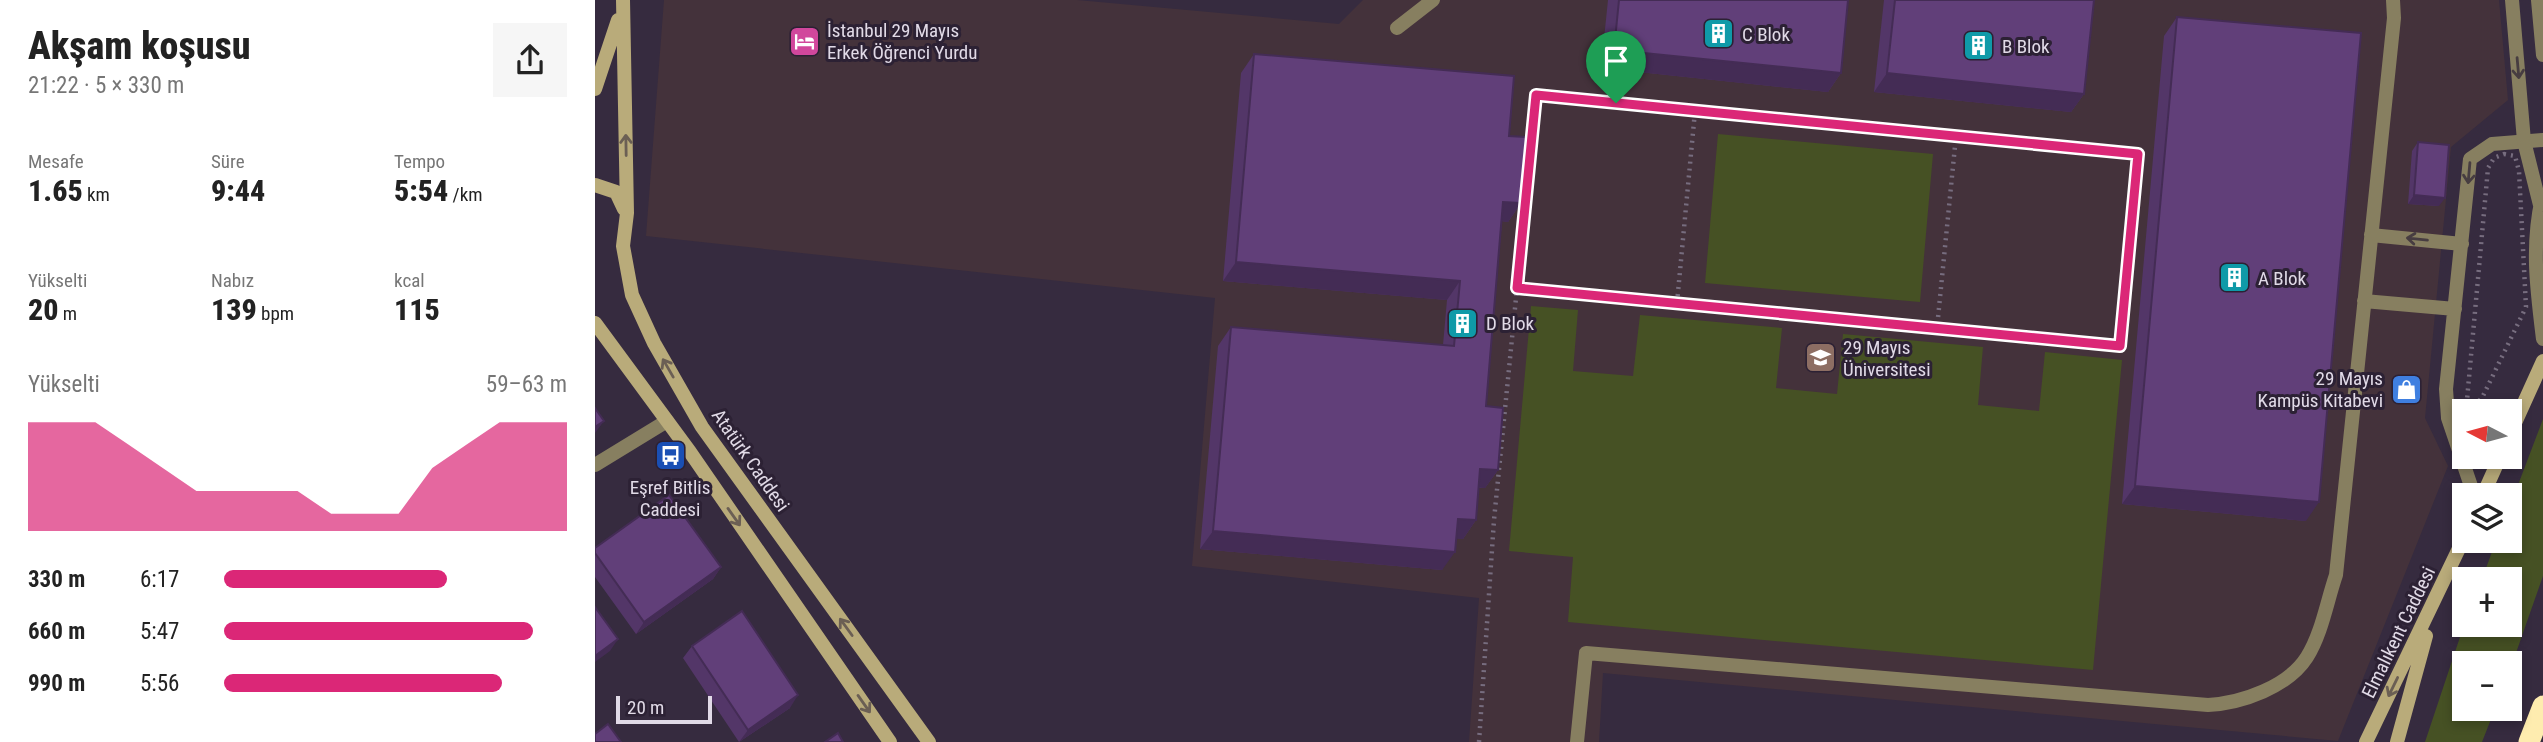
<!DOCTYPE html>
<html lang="tr">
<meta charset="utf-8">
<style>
:root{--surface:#fff;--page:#f6f6f6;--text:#222;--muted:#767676;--accent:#db2777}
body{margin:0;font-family:"Roboto Condensed",sans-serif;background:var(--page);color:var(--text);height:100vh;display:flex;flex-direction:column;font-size:26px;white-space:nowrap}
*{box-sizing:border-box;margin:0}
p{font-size:23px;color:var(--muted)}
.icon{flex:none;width:38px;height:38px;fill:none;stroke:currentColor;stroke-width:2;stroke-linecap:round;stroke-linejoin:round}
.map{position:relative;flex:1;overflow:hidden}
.drawer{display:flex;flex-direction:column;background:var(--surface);width:595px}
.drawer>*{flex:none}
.needle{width:46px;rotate:276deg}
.fabs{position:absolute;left:1857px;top:399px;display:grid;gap:14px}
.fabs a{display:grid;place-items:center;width:70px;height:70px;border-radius:0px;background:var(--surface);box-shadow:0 4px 10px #0003;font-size:35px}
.scale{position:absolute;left:21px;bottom:18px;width:96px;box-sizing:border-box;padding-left:7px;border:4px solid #e1dae7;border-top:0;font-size:19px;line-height:24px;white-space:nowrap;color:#e1dae7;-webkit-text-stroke:5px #2c2134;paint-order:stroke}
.pin{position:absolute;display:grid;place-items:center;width:60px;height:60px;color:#fff;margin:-72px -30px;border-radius:50% 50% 50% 0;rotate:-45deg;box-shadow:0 0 7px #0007}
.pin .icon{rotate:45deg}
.round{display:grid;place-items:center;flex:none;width:74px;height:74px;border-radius:0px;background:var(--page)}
.overview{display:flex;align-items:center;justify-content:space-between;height:119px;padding:0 28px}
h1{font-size:38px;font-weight:800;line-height:52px}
.stats{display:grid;grid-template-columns:repeat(3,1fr);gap:10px;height:119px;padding:7px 28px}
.stats div{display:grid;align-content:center}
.stats b{font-size:30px;font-weight:800}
.stats small{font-size:19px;font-weight:400}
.stats p{font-size:19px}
.chart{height:196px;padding:14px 28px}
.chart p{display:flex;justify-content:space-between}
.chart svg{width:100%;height:126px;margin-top:7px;fill:var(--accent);opacity:.7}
ul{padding:0 28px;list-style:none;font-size:23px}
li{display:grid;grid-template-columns:112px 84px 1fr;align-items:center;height:52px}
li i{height:18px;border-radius:9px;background:var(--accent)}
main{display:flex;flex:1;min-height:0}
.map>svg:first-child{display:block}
</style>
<main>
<section class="drawer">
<div class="overview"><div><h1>Akşam koşusu</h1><p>21:22 · 5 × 330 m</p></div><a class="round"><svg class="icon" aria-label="share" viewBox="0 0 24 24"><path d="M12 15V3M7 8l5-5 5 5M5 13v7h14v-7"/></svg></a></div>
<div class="stats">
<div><p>Mesafe</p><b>1.65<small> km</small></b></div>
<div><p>Süre</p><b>9:44</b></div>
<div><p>Tempo</p><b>5:54<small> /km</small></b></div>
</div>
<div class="stats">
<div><p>Yükselti</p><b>20<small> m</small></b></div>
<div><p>Nabız</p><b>139<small> bpm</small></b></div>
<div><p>kcal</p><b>115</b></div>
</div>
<div class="chart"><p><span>Yükselti</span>59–63 m</p>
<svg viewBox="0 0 160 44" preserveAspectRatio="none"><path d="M0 44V6L10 6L20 6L30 14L40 22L50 30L60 30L70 30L80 30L90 38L100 38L110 38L120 22L130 14L140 6L150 6L160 6V44z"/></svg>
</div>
<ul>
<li><b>330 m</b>6:17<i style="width:65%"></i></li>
<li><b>660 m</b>5:47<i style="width:90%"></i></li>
<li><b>990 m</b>5:56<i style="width:81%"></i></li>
</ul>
</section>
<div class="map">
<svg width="1948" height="742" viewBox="0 0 1948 742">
<rect width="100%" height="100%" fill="#362b3f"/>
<path fill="#44323b" d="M69 0H482L744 24 768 0H1904L1913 100 1856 147 1830 418 1853 466 1743 741 1008 673 1004 742H874L884 598 597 566 620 298 51 236Z"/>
<path fill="#465124" d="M1123 134 1338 154 1325 302 1110 283Z
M936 306 983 310 978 371 1038 376 1045 315 1187 328 1181 388 1242 394 1248 334 1388 347 1383 405 1444 411 1450 352 1527 360 1498 670 973 622 978 557 914 551Z
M1948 419V576L1915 670 1914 663H1869V709H1900L1887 742H1830L1869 625H1914V579H1887L1901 541H1914L1915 506Z"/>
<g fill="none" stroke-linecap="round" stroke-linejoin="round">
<path stroke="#776d7f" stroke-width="4.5" stroke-dasharray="2 5" stroke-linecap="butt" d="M1909 154 1920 156 1924 171 1931 307 1887 398 1878 406 1872 400 1893 168 1899 158Z
M922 288 941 95 1360 136
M1082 303 1100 111
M884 742 899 520 922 288 1525 346 1543 154 1361 136 1342 328"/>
<path stroke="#877f60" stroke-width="14" d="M802 28 838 0
M1776 235 1867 244
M1769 301 1860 309
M1879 495 1853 418 1851 389 1875 159 1897 144 1948 140
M982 742 991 653 1613 705C1647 703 1693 687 1712 657 1727 633 1732 601 1741 575L1799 18 1798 0"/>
<path stroke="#877f60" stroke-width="14" d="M1917 0 1929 141 1945 205
M1943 0 1948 55
M1947 198C1936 246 1942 290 1948 339
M0 465 72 421"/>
<path stroke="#b9ab7a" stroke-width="14" d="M28 0 32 213 28 246 37 295 59 343 107 427 334 742
M0 89 23 20
M0 185 21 192 29 209
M0 323 95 452 295 742
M1914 436 1948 361
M1888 495 1905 457
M1771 742 1869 538
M1802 742 1831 636"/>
<path stroke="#feecaf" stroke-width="21" d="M1934 742 1948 706"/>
</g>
<path fill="#533668" d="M1013 0H1253L1246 73 1233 92 1006 68Z
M1289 0H1499L1489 94 1476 112 1279 92Z
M1582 17 1711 521 1527 504 1569 36Z
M659 54 914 136 926 203 913 222 907 221 891 406 903 470 890 488H883L881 520 868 539 861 538 847 570 605 549 623 346 636 327 848 345 852 300 628 281 646 73Z
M1823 142 1844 206 1813 204 1817 151Z
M0 548 126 567 118 579 41 634 0 577Z
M97 646 195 708 144 742 88 658Z"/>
<path fill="#442c55" d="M1019 50 1246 73 1233 92 1006 68Z
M1292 73 1489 94 1476 112 1279 92Z
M1819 195 1850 198 1844 206 1813 204Z
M908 202 926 203 913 222 895 220Z
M641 262 865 281 852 300 628 281Z
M9 421 0 433V427Z
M885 469 903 470 890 488 872 487Z
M1540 486 1724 502 1711 521 1527 504Z
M863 519 881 520 868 539 850 538Z
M618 531 860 552 847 570 605 549Z
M126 567 118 579 41 634 49 622Z
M23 639 15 651 0 662V656Z
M203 695 195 708 144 742 153 730Z"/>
<path fill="#613f79" stroke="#442c55" stroke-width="2" d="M1024 0H1253L1246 73 1019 50Z
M1300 0H1499L1489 94 1292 73Z
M1582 17 1766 33 1724 502 1540 486Z
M659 54 919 76 914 136 931 137 926 203 908 202 891 406 908 408 903 470 885 469 881 520 863 519 860 552 618 531 636 327 859 346 865 281 641 262Z
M1823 142 1854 145 1850 198 1819 195Z
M0 408 9 421 0 427Z
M74 495 126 567 49 622 0 553V548Z
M0 607 23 639 0 656Z
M147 611 203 695 153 730 97 646Z
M13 724 26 742H0V734Z
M243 733 248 742H230Z"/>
<defs><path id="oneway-shaft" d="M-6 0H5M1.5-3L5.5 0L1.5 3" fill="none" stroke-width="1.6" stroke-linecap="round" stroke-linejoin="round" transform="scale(1.75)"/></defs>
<g stroke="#473d41">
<use href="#oneway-shaft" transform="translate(1923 68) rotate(85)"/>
<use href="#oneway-shaft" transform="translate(1874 173) rotate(95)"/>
<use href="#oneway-shaft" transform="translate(1822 239) rotate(-174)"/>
</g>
<g stroke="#6b5f54">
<use href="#oneway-shaft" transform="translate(31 145) rotate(-91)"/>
<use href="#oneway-shaft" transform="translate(73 368) rotate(-120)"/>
<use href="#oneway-shaft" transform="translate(139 517) rotate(55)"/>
<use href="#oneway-shaft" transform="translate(251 627) rotate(-126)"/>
<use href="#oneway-shaft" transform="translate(1798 687) rotate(116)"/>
<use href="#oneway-shaft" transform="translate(269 704) rotate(55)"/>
</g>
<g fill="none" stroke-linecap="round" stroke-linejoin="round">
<defs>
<path id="route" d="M941 95 1543 154 1525 346 922 288Z"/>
</defs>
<use href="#route" stroke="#fff" stroke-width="14"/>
<use href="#route" stroke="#db2777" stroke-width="9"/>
</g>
<defs>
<symbol id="building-square" viewBox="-11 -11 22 22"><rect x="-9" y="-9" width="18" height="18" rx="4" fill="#0f9aa8" stroke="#2c2134"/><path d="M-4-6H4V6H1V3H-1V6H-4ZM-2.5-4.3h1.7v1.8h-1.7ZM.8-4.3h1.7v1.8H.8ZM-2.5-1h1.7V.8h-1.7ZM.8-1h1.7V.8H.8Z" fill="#fff"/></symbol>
<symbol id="hotel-square" viewBox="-11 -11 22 22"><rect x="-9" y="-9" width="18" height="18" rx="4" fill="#d1479c" stroke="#2c2134"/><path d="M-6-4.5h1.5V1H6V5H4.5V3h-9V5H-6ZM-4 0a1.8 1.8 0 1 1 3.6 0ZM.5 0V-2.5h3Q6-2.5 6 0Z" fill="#fff"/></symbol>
<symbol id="university-square" viewBox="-11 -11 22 22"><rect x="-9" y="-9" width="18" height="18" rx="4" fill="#8d6e63" stroke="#2c2134"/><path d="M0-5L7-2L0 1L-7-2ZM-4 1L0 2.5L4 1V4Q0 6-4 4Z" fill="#fff"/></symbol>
<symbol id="shop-square" viewBox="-11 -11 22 22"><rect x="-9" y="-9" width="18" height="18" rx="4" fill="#3f7fe0" stroke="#2c2134"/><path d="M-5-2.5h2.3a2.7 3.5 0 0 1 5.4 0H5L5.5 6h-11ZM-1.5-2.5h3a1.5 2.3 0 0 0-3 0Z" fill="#fff"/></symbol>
<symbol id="bus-square" viewBox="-11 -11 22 22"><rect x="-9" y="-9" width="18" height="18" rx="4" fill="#1a4fb4" stroke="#2c2134"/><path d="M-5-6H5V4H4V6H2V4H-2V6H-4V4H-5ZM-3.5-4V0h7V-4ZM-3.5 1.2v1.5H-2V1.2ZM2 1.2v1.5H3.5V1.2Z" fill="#fff"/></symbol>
</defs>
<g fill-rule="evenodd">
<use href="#building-square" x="1106" y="16" width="35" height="35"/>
<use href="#hotel-square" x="192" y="24" width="35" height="35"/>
<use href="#building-square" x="1366" y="28" width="35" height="35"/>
<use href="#building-square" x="1622" y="260" width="35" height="35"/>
<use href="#building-square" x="850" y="306" width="35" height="35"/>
<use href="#university-square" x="1208" y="340" width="35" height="35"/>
<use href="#shop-square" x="1794" y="372" width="35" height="35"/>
<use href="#bus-square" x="58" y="438" width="35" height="35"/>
</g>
<g text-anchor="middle" stroke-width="6" stroke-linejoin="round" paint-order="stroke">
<g font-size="19" fill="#e1dae7" stroke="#2c2134" text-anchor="start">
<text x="232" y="37">İstanbul 29 Mayıs<tspan x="232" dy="22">Erkek Öğrenci Yurdu</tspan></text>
<text x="1147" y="41">C Blok</text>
<text x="1407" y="53">B Blok</text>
<text x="1663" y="285">A Blok</text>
<text x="891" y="330">D Blok</text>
<text x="1248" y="354">29 Mayıs<tspan x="1248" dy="22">Üniversitesi</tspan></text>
<text x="1788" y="385" text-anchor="end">29 Mayıs<tspan x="1788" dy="22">Kampüs Kitabevi</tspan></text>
<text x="75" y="494" text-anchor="middle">Eşref Bitlis<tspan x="75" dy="22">Caddesi</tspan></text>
</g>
<g font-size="19" fill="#e1dae7" stroke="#2c2134">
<text transform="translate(156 460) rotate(55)" y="7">Atatürk Caddesi</text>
<text transform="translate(1803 632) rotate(-64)" y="7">Elmalıkent Caddesi</text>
</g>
</g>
</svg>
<div class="fabs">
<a><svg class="needle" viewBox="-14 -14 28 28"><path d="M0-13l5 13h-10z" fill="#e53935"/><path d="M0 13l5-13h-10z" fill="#767676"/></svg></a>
<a><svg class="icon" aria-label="layers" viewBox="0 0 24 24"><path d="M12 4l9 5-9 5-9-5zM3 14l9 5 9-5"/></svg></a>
<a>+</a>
<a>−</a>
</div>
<div class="scale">20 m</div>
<div class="pin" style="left:1021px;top:103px;background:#1e9e55"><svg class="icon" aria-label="arrive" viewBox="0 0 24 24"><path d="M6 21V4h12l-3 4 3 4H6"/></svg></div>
</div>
</main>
